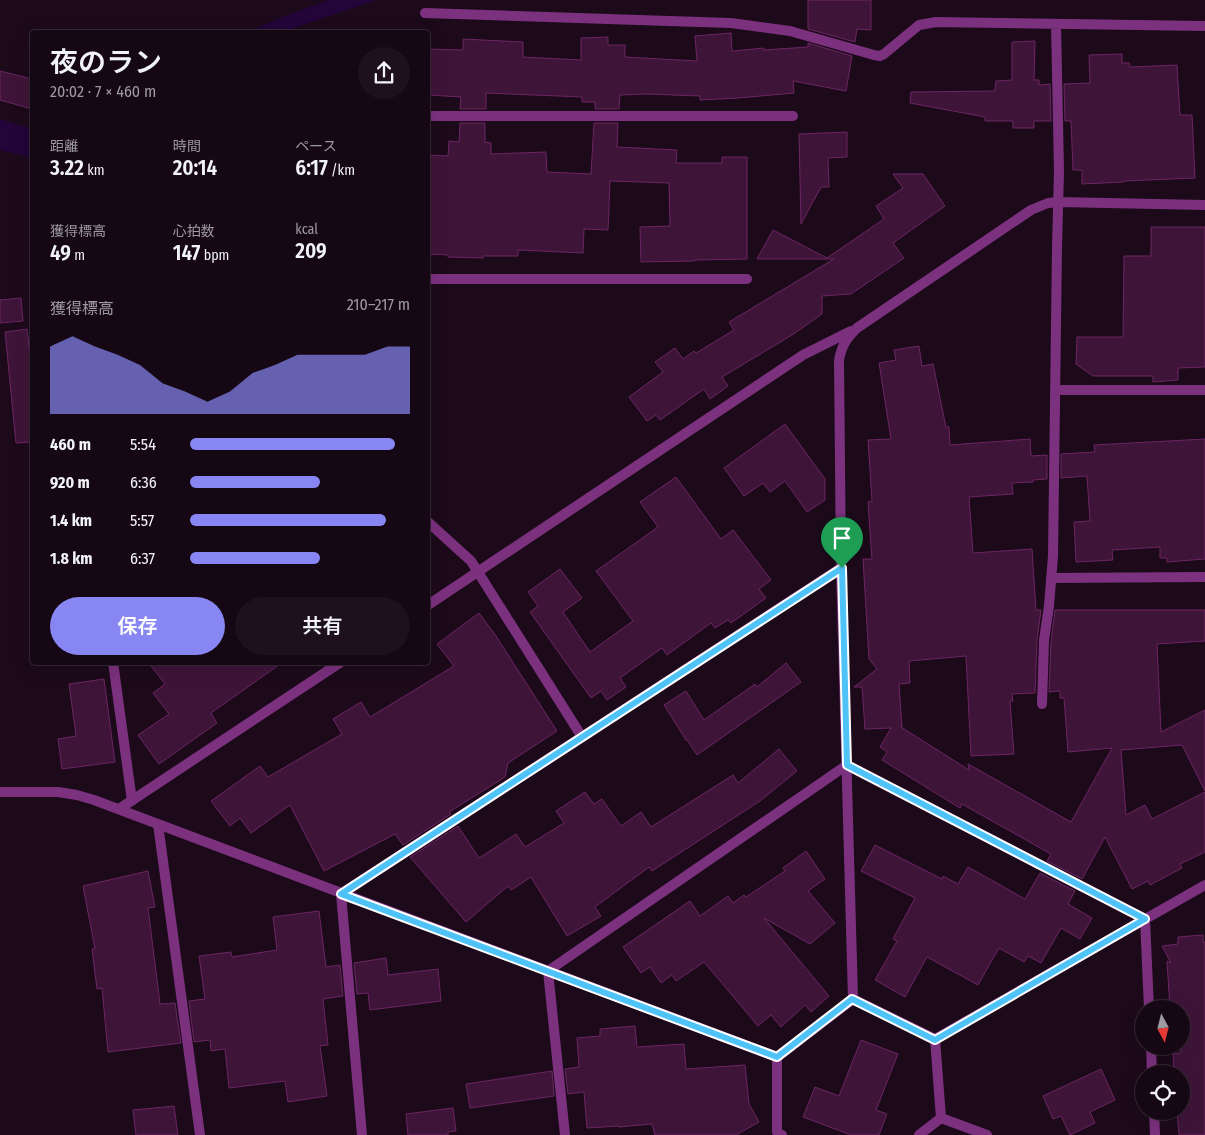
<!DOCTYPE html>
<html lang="ja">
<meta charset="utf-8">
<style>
:root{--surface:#150814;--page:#1e111d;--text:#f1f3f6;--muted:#9d9aa0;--line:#342934;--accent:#8886f3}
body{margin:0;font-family:"Fira Sans Condensed","Noto Sans JP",sans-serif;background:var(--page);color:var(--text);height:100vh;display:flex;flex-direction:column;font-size:19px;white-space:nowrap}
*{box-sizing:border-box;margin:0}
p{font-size:16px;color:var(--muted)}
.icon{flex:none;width:28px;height:28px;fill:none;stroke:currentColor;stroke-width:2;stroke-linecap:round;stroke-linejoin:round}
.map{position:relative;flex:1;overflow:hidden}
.panel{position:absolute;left:30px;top:30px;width:400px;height:635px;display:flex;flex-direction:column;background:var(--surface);border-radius:5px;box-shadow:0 5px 20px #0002,0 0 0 1px var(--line)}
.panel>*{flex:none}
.needle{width:32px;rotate:173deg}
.buttons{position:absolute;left:1135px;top:1000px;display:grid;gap:10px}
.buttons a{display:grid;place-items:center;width:55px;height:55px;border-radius:50%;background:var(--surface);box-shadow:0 5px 20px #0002,0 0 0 1px var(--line);font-size:25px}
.pin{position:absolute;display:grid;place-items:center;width:42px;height:42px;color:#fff;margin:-51px -21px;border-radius:50% 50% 50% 0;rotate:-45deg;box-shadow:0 0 5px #0007}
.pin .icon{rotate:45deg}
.round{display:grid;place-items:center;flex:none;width:52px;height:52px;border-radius:26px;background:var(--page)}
.summary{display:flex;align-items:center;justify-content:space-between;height:85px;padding:0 20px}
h1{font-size:28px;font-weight:600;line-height:38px}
.figures{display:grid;grid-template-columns:repeat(3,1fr);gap:8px;height:85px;padding:5px 20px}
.figures div{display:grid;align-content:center}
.figures b{font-size:21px;font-weight:600}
.figures small{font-size:14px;font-weight:400}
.figures p{font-size:14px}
.chart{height:140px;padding:10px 20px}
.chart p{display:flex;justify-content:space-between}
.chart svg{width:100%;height:90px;margin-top:5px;fill:var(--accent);opacity:.7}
.button{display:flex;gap:10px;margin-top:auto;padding:10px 20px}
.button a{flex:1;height:58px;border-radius:30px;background:var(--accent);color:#fff;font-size:20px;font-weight:600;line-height:58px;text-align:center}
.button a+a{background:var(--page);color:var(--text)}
ul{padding:0 20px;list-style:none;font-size:16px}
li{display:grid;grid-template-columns:80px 60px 1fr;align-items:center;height:38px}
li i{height:12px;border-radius:6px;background:var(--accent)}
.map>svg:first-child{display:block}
</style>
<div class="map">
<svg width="1205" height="1135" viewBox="0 0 1205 1135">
<rect width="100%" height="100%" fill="#1c0a1a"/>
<path fill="#23053a" d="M329 0H377L282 32H248L282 17Z
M0 119 32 129V158L0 150Z"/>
<path fill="#3e1539" stroke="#6c2563" d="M808 0H871V30L857 29 855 42 808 29Z
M731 33 732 51 764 48V50L808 47V43L852 56 846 91 793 81 794 93 738 98 700 100V96L647 94 620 95 619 109H595V102H582V97L486 93V109H460L461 97 428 95V49L463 50V39L523 42V57L581 60V38L608 37V45H625V57L697 61 695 36Z
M1035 41 1034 80H1039V85L1050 84 1051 121H1034V128H1013V121H985V117L910 103 911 92 995 91 996 81 1012 80V42Z
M1122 54V63H1129L1130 67 1177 65 1180 115H1192L1195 178 1124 181V182L1082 184V170H1073L1071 121H1065L1064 84 1090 83 1089 55Z
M0 71 32 79V109L0 100Z
M460 123H485V142L491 143V154L546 152 547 172 591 174 594 123H618L617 147 677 150 676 163H722V157H747V259L695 260V261L641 262 640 227 670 226 669 183 610 181 608 230 584 229 583 253 518 250V256H483V258L448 257V255L428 254V155L448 156 449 141 459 142Z
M847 132V157L828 158 829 187H821L801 224 799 134Z
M893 174H923L945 206 893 243 904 258 851 294 822 296V314L792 335 722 377 728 386 710 399 704 389 660 420 656 415 647 421 629 397 663 372 655 362 675 348 683 359 694 351 696 353 734 330 729 322 834 259H757L773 230 827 258 884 219 876 206 903 188Z
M1151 227H1205V367L1178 368V380L1153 382V376H1093L1076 364 1077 337H1123L1124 256H1151Z
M21 298 23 321 0 323V300Z
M27 329 30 356 32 355V442L16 443 5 332Z
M919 346 922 366 933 364 946 427H949L950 445 1030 439 1031 456 1047 455V479L1033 480V482L1012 483 1013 494 969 497 973 553 1032 549 1036 610H1041L1037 640 1035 693 1012 694 1013 701H1010L1014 754 971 756 966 656 909 661 910 683 899 684 902 727H901L969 770 968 764 1071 822 1112 748 1068 752 1064 698H1060V691L1049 692 1051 641 1055 610H1205V641L1157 644 1161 732 1205 710V791L1182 745 1121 750 1126 815 1145 805 1152 819 1205 792V852L1180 864 1182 868 1150 885 1148 881 1132 889 1105 837 1082 879 1047 861 1051 854 962 804 960 808 882 760 887 752 880 747 891 728 865 729 862 687H854L877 669 869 659 863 559H872L868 502 872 501 868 440 891 439 879 363 896 360 894 350Z
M785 424 825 479V500L807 512 785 481 770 492 763 483 744 496 724 468Z
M1205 439V559L1167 562V558H1160V547L1112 550 1113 560 1076 562 1074 522 1090 521 1087 476 1061 478V454L1095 452 1094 445Z
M676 477 721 539 733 530 771 580 759 589 766 598 731 623 728 620 715 628 711 623 667 655 662 648 620 678 626 687 607 700 601 691 591 698 530 612 538 606 528 592 560 569 582 598 563 612 590 652 633 621 596 571 658 527 640 502Z
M479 613 496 636 557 731 508 763 505 777 449 812 451 814 403 845 395 834 324 871 290 805 251 833 240 818 230 826 211 801 260 766 268 777 342 734 333 719 361 702 370 717 454 666 437 644Z
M148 662H283L211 713 217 723 159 764 138 735 169 714 153 693 165 684Z
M786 663 801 682 697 755 687 740H686L664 705 686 691 704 720 755 684 757 687Z
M104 679 115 762 62 769 58 739 76 736 69 684Z
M779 749 797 771 760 801 652 871 649 867 595 907 601 916 567 936 531 877 511 890 508 886 466 922 410 857 458 826 479 858 516 834 525 847 564 823 556 811 585 792 594 804 602 799 621 826 641 812 651 827 733 775 738 783Z
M875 845 942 879 943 876 958 884 968 867 1025 899 1040 873 1075 891 1068 904 1092 918 1080 939 1061 928 1041 963 1028 956 1024 962 999 948 978 985 927 957 905 997 875 980 897 941 893 939 915 898 861 871Z
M806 851 825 879 808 891 835 923 810 944 764 918 829 996 811 1012 805 1005 781 1027 771 1015 758 1026 704 962 676 981 672 975 661 983 650 967 641 973 623 947 690 901 700 916 728 896 733 903 744 895 746 897 785 871 783 868Z
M148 871 155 907 148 908 160 1004 175 1003 181 1043 108 1052 102 988 97 989 92 949H95L83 886Z
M319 911 326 967 340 965 343 996 323 999 328 1045 320 1046 327 1096 288 1102 285 1081 229 1088 225 1049 211 1051 210 1040 194 1042 189 1001 205 999 199 956 231 952 232 957 277 950 273 917Z
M1203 935V942H1205V1135H1179L1177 1111H1181V1074H1174L1173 1054 1181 1053V1009H1170L1167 961 1171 963 1162 946 1178 944V937Z
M386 958 388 975 438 969 441 1001 370 1010 368 993 357 994 354 963Z
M635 1026 637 1047 684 1044 686 1069 745 1065 749 1104 759 1122 736 1135H655L652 1124 619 1127V1126L587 1128 584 1092 568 1094 565 1069 579 1067 577 1038 600 1036V1029Z
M861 1040 898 1054 876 1110 887 1114 879 1135H851L803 1117 815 1087 839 1096Z
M1101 1069 1115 1100 1090 1112 1095 1123 1070 1135 1061 1116 1053 1119 1043 1096Z
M552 1071 554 1096 470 1108 466 1084Z
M174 1106 178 1135H136L133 1110Z
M453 1108 456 1131 448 1132V1135H408L406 1114Z"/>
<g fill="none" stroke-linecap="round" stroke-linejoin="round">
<path stroke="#7c317f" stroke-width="10" d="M425 13 731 23 790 31 874 55 880 56 884 54 919 25 936 22 1205 26
M428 116H793
M428 279H747
M1055 390H1205
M428 522 471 561 582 737
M1051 578 1205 577
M428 605 803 355 851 331
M113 662 132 801
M1042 704 1044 640 1049 606 1053 556 1057 248 1059 171 1056 24
M0 792H58L77 795 94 800 777 1057
M119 809 341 662
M158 824 200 1135
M853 999 841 568 839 360C842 345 846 339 857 328L1031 210 1048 203 1058 202 1205 205
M935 1039 1205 885
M1151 1046 1152 1074
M1154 1111 1155 1135
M941 1118 987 1135
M362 1135 341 894 841 568
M565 1135 548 971 847 765 1145 919 1149 1009
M782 1135 777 1132V1057L853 999 935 1039 941 1118
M919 1135 941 1118"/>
</g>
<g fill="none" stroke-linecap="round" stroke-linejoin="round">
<defs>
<path id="route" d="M842 568 847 765 1145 919 935 1040 852 999 777 1057 341 894Z"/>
</defs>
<use href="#route" stroke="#fff" stroke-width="10"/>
<use href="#route" stroke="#4fc3f7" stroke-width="6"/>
</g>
</svg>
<div class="buttons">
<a><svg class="needle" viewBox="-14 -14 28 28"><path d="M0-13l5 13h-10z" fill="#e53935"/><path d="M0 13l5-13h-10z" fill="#9d9aa0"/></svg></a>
<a><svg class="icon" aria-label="locate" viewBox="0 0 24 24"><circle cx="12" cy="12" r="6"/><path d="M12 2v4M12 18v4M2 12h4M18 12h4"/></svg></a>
</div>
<div class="pin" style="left:842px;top:568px;background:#1e9e55"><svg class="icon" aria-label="arrive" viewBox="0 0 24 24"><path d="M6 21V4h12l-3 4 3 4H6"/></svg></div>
<section class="panel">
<div class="summary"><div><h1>夜のラン</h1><p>20:02 · 7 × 460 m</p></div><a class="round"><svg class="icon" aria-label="share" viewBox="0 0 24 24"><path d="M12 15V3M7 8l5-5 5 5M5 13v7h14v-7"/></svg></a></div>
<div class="figures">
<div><p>距離</p><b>3.22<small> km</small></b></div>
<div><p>時間</p><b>20:14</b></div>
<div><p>ペース</p><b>6:17<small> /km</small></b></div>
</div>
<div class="figures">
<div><p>獲得標高</p><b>49<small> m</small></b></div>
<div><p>心拍数</p><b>147<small> bpm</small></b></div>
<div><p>kcal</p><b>209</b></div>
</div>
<div class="chart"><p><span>獲得標高</span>210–217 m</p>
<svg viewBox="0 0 160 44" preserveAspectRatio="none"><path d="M0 44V11L10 6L20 11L30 15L40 20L50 29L60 33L70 38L80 33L90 24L100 20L110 15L120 15L130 15L140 15L150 11L160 11V44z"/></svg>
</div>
<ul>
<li><b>460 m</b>5:54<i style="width:93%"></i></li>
<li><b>920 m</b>6:36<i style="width:59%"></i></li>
<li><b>1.4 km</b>5:57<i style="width:89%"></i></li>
<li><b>1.8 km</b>6:37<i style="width:59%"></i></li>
</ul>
<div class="button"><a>保存</a><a>共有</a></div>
</section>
</div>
